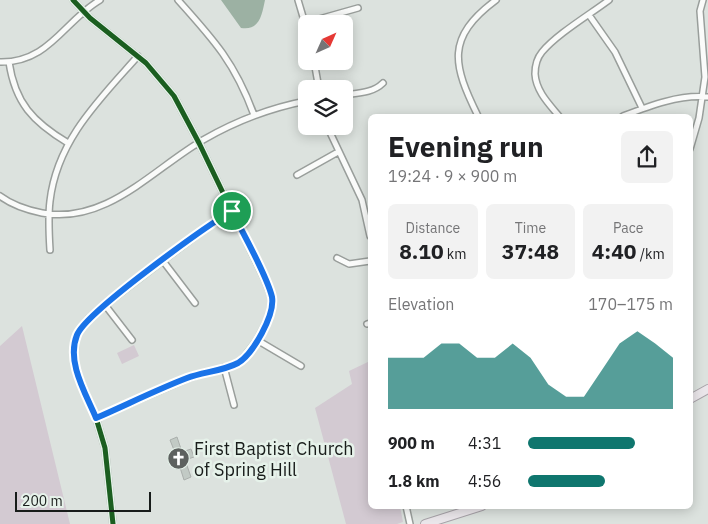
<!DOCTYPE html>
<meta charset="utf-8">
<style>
:root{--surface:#fff;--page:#f2f2f2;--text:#202124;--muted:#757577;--accent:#0f766e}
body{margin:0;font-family:"IBM Plex Sans",sans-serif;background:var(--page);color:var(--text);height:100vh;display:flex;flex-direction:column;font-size:19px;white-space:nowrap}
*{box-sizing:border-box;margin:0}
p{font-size:16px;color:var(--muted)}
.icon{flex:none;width:28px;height:28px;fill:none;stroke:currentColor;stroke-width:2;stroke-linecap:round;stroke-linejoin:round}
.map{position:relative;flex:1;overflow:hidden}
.panel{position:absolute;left:368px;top:114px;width:325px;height:395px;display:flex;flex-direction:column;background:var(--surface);border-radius:8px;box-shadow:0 2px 12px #0003}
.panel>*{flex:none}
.needle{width:32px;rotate:45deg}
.buttons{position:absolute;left:298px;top:15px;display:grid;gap:10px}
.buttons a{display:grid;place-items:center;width:55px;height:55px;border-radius:8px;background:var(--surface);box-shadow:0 2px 12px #0003;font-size:25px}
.scale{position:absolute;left:15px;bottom:12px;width:136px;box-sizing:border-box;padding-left:5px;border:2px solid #181c1a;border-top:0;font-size:14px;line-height:18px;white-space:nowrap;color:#181c1a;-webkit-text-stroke:4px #e6f2ea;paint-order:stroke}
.pin{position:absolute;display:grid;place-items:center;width:42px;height:42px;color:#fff;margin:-21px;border:2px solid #fff;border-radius:50%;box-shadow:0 1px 5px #0007}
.round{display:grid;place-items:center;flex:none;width:52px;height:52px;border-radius:8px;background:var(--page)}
.headline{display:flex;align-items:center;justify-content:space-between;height:85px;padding:0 20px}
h1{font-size:28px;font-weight:800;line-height:38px}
.figures{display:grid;grid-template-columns:repeat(3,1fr);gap:8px;height:85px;padding:5px 20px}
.figures div{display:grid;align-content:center;border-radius:8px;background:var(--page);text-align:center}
.figures b{font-size:21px;font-weight:800}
.figures small{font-size:14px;font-weight:400}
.figures p{font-size:14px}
.chart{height:140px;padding:10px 20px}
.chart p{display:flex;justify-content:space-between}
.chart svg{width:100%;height:90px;margin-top:5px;fill:var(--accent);opacity:.7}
ul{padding:0 20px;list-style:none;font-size:16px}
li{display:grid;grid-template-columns:80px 60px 1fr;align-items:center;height:38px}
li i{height:12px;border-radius:6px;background:var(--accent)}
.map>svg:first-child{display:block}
</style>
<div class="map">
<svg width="708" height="524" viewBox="0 0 708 524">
<rect width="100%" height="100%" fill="#dce2de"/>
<path fill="#d3cad2" d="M22 326 70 524H0V346Z
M134 345 139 356 122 364 117 353Z
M370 361V506H400L403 522 397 524H346L315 408 352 384 349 371Z"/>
<path fill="#9cb1a3" d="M221 0H265C262 14 260 31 241 28Z"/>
<path fill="#c2cac5" stroke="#aaafac" d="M177 437 182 452 191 449 194 457 185 460 191 477 184 480 178 461 169 464 168 458 176 455 170 440Z"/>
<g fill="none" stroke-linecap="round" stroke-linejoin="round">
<defs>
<path id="minor" d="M73 0 90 18 146 63 174 96 199 143 265 280 272 298 270 315 257 340 241 361 233 365 189 378 96 418
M178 0C214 40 235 63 254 115
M298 0 306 27
M589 15 615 52 642 108
M305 23 358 8
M314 61 319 89
M0 62C49 63 64 21 100 0
M9 62C15 103 33 122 68 143
M344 95C358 93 373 93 383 83
M478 116C453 65 445 38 496 0
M559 116C549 104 536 91 535 74 535 66 537 58 542 52 557 34 589 15 609 0
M623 116C649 106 680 94 708 97
M327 126 362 200 370 236
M690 149 699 118 705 77 700 11 703 0
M297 175 338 152
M0 196C12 205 27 210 42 213 106 225 153 169 203 140 236 121 270 108 306 101
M50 250C49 234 48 217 50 201 57 140 100 99 138 56
M337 258 349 264 370 261
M163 261 195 303
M105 305 132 340
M367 324 370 323
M257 340 301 366
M224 367 234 405
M406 506 410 524
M113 524 105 448 96 418 76 370 74 358 77 334 89 318 114 298 210 225 232 211"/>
<path id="primary" d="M690 399 708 389
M425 524 482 506"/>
</defs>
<use href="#minor" stroke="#999e9b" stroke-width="8"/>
<use href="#primary" stroke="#a7a2a8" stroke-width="10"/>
<use href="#minor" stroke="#fafbfa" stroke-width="5"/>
<use href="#primary" stroke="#eae6ea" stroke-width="8"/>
<defs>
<path id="cycleway" d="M73 0 90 18 146 63 174 96 199 143 265 280 272 298 270 315 257 340 241 361 233 365 189 378 96 418
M113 524 105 448 96 418 76 370 74 358 77 334 89 318 114 298 210 225 232 211"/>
</defs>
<use href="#cycleway" stroke="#e6f2ea" stroke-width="8"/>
<use href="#cycleway" stroke="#1b5e20" stroke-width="5"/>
</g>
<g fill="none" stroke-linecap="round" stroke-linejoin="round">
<defs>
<path id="route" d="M232 211C243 234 267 275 272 297 275 315 253 354 238 363 223 371 203 372 187 378 156 390 126 405 96 418 86 394 66 362 77 335 86 312 205 227 232 211Z"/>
</defs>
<use href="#route" stroke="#fff" stroke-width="10"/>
<use href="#route" stroke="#1a73e8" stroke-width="6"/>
</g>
<defs>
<symbol id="church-disc" viewBox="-11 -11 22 22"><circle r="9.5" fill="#5d615f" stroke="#e6f2ea"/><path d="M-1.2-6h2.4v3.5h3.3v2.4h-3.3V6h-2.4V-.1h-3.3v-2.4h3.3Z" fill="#fff"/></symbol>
</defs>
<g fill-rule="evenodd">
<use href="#church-disc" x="166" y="446" width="25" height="25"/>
</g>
<g text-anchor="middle" stroke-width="5" stroke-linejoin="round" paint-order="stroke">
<g font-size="18" fill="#181c1a" stroke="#e6f2ea" text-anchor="start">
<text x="194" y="455">First Baptist Church<tspan x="194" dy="21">of Spring Hill</tspan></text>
</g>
</g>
</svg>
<div class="buttons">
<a><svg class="needle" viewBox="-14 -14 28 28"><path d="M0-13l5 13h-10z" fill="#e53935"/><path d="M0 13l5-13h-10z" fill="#757577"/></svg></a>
<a><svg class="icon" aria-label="layers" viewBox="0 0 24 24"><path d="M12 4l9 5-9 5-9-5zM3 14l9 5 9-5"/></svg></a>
</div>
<div class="scale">200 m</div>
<div class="pin" style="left:232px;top:211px;background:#1e9e55"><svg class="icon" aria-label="arrive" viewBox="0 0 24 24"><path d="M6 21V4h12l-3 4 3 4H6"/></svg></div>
<section class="panel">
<div class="headline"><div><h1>Evening run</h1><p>19:24 · 9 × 900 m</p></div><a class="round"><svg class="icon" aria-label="share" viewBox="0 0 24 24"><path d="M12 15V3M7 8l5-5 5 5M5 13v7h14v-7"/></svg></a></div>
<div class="figures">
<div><p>Distance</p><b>8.10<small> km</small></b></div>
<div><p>Time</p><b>37:48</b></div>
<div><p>Pace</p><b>4:40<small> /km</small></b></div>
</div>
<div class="chart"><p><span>Elevation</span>170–175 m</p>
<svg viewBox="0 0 160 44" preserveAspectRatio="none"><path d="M0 44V19L10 19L20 19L30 12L40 12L50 19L60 19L70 12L80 19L90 32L100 38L110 38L120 25L130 12L140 6L150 12L160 19V44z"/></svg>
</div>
<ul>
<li><b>900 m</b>4:31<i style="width:74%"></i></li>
<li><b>1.8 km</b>4:56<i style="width:53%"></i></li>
</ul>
</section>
</div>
